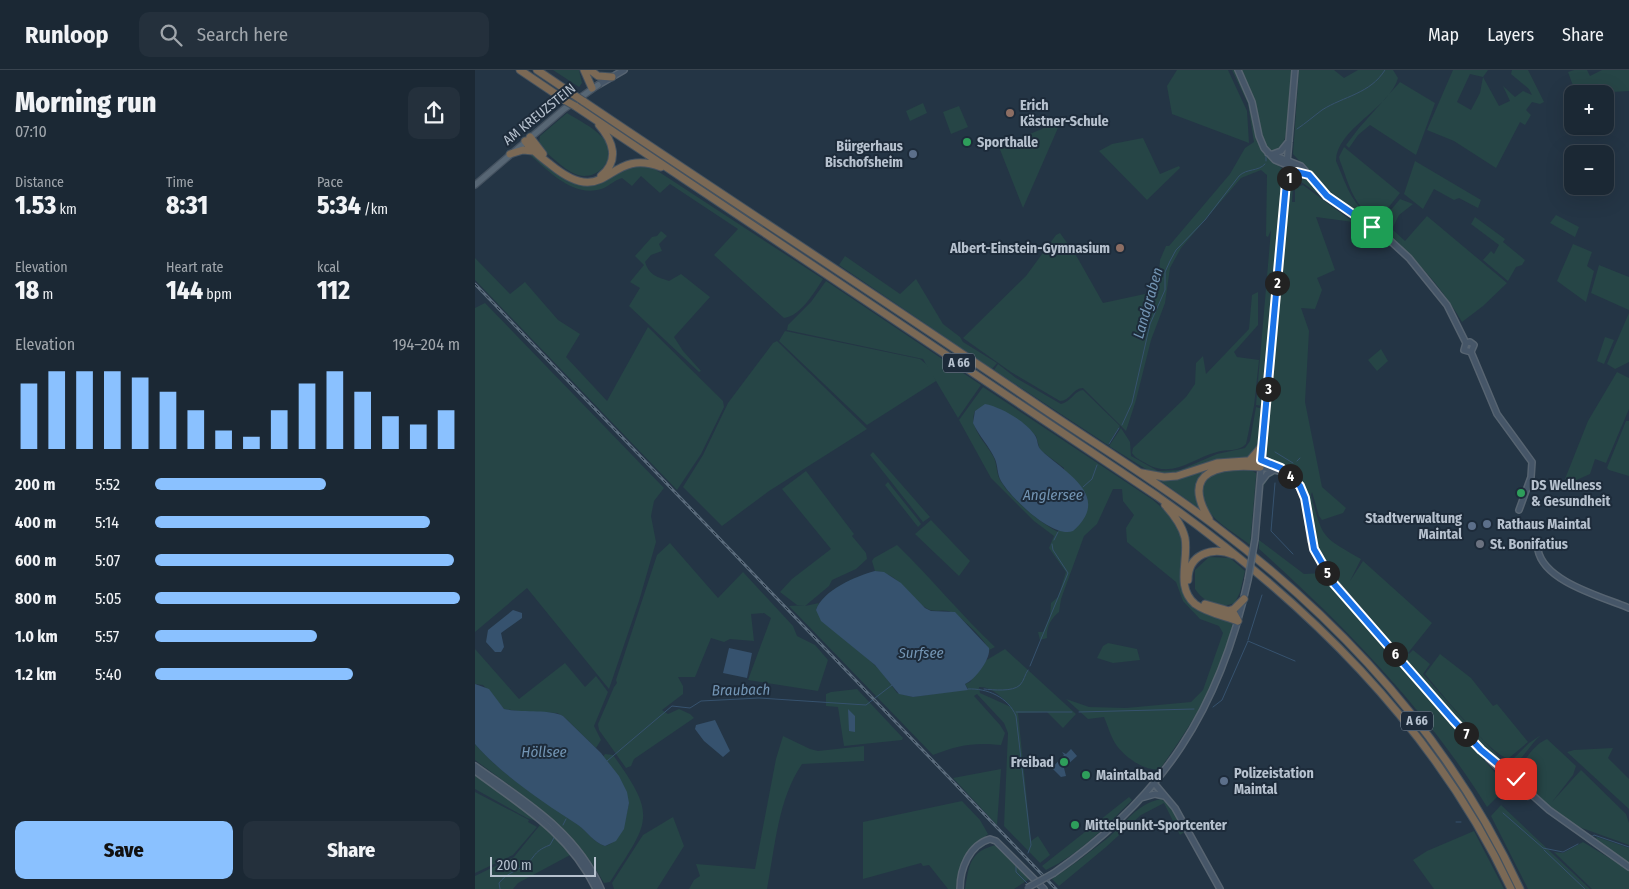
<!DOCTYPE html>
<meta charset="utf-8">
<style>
:root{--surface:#1b2834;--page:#24303c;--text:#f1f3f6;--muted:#a0a6ac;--line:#39444f;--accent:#8ac1ff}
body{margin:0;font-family:"Fira Sans Condensed",sans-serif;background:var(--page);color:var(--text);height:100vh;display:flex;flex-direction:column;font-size:19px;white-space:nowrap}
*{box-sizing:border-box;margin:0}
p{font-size:16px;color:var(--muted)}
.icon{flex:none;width:28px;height:28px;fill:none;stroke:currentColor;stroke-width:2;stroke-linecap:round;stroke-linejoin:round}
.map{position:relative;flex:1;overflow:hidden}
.drawer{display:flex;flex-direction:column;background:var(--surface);width:475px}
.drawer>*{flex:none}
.fabs{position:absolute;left:1089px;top:15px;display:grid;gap:10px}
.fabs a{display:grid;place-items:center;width:50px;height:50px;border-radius:10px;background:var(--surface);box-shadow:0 5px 20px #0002,0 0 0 1px var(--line);font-size:25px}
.scale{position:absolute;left:15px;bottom:12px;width:106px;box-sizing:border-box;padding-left:5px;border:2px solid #b6c1ce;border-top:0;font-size:14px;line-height:18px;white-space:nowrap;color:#b6c1ce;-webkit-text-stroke:4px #1d2b3a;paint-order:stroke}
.pin{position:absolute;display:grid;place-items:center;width:42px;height:42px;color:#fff;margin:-21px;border-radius:10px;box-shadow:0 2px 8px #0006}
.km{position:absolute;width:25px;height:25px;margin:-12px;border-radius:50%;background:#222;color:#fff;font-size:14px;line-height:25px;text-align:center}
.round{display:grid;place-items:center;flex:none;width:52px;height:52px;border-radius:10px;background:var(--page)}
.overview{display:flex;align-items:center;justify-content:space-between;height:85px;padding:0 15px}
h1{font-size:28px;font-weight:800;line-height:38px}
.stats{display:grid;grid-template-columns:repeat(3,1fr);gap:8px;height:85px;padding:5px 15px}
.stats div{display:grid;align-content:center}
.stats b{font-size:25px;font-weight:800}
.stats small{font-size:14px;font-weight:400}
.stats p{font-size:14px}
.chart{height:140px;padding:10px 15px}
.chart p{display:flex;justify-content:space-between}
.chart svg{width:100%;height:90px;margin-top:5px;stroke:var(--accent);stroke-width:6}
.button{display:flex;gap:10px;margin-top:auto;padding:10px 15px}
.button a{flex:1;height:58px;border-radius:10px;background:var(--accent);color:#111;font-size:20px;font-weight:800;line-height:58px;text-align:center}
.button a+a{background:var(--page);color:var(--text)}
ul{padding:0 15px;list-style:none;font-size:16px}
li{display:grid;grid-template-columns:80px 60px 1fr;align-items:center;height:38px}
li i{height:12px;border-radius:6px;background:var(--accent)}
header{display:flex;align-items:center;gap:30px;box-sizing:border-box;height:70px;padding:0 25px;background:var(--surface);border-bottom:1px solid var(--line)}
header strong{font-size:24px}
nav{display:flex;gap:28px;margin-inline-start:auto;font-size:18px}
.search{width:350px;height:45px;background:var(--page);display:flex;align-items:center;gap:12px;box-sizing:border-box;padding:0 18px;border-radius:10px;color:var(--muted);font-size:19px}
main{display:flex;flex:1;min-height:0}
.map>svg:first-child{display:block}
</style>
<header>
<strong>Runloop</strong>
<div class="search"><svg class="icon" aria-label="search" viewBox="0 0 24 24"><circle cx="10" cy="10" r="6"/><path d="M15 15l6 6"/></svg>Search here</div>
<nav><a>Map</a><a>Layers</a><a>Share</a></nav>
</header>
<main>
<section class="drawer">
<div class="overview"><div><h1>Morning run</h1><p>07:10</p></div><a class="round"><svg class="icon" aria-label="share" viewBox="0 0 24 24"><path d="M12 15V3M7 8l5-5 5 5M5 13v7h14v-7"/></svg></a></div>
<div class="stats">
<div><p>Distance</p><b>1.53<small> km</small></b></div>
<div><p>Time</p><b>8:31</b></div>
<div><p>Pace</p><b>5:34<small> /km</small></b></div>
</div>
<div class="stats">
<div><p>Elevation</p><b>18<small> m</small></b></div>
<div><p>Heart rate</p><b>144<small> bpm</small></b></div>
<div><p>kcal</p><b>112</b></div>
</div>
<div class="chart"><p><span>Elevation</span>194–204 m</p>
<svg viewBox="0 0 160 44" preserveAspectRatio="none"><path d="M5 44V12M15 44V6M25 44V6M35 44V6M45 44V9M55 44V16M65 44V25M75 44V35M85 44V38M95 44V25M105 44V12M115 44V6M125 44V16M135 44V28M145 44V32M155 44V25"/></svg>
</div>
<ul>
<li><b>200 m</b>5:52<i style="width:56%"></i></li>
<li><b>400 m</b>5:14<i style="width:90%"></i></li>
<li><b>600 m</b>5:07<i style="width:98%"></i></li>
<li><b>800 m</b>5:05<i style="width:100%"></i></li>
<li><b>1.0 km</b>5:57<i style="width:53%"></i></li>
<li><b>1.2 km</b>5:40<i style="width:65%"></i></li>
</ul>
<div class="button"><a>Save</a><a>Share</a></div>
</section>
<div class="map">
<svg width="1154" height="819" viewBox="0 0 1154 819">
<rect width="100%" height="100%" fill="#243545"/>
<path fill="#264546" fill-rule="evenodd" d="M78 0H104L107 13 104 17Z
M702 0H753L772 41 774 73 697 44 692 16Z
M757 0H761L775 33 784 75 808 100 788 336 781 335 796 160 793 167 791 166 792 105 786 100 766 108 706 178 695 198 690 233 676 270 661 330 651 361 608 318C598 318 595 331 585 331L536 302 488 268 551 206 581 165 585 163 602 187 628 233 679 222 683 217 685 190 691 176H694L755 104 770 78 779 72 773 34Z
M765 0H817C815 19 816 67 804 80L796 82 788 74Z
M824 0H859L869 8 883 0H918L923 8C915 38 861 59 861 91 873 118 876 136 903 151V157L852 121 818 84Z
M978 0H1013L1008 7 1024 36 1035 31 1028 16 1040 27 1048 21 1057 25 1054 19 1036 4 1037 0H1053L1069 32 1065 34 1057 32 1051 40 1056 45 1050 55 1045 52 1021 98 979 71 952 60ZM995 4 1008 7 1005 23 996 40 982 32Z
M1099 0H1112L1115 6 1127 0H1154V21L1101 24 1093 2Z
M925 12 960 33 941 85 895 55 883 65 874 78 871 75 884 58Z
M448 33 452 43 435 51 431 41Z
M484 36 493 57 476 64 468 42Z
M92 43C103 50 118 57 127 67 145 85 125 111 103 105 94 102 87 96 80 90 74 85 68 80 64 73L65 66Z
M586 51 548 138 524 77Z
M668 68 685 104 704 96 705 98 672 130 624 81 637 74Z
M869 77 925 123 905 148C880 144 873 111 865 91L864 87Z
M57 82C80 100 104 128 135 108 151 98 155 95 175 96L348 209C340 221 326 246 309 248L239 185 263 159 195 114 185 123 166 106 157 116 147 108C140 110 135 115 129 118 100 129 76 103 56 86Z
M940 91 1006 130 1003 138 984 128 979 130 959 119 948 139 929 124Z
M825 104 867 141 825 111 818 116 817 132H820V118L828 115 878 152 841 147 860 200 842 208 847 220 840 239 826 238 834 261 830 332 847 417 871 438 868 443 847 450 844 446 837 422 836 425C848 469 846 466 886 489L875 511 888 491 957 553 933 583 934 584 938 580 955 594 948 604 986 647 1029 692 1036 691 1054 673 1066 665C1054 675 1046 693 1033 699L980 651 861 512 841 479 829 421 819 406 794 389 791 384 815 116 819 106Z
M925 129 938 134 924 145 917 159 930 171 952 146 1032 213 1008 236 987 252C966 216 939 186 906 161V152Z
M1081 145 1104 157 1100 167 1075 153Z
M1000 147 1030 169 1028 172 1050 190 1047 195 1041 197 1033 211 1008 190 1016 181 1019 184 1024 175 996 154Z
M186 161 192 166 184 174 187 181 176 185 170 192C174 205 182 207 194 211L206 204 235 227 199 267 208 281 226 301 224 302 154 236 165 218 155 212 169 195 160 186 177 167 182 166Z
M1098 174 1117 182 1112 196 1119 201 1111 232 1082 211Z
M370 186 425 224 441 209 468 254 485 267 488 272 522 293 517 299 364 195Z
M0 188 35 224 50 212 83 250 105 264 91 287 132 331 173 257 248 331 249 337 226 384 202 420 0 210Z
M1124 195 1154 207V240L1116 223Z
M351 211 506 315 483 348 448 289 312 260 313 255 336 232Z
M783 222V255L759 282 762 287 784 290 779 336 771 374C764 382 751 379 742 382 718 388 698 409 672 394 667 391 660 388 657 383L658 378 711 327 720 314 721 293 728 286 731 304 774 259 777 225Z
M10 233 189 418 179 431 176 446 181 472 164 531 134 619 52 518 0 562V238Z
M1154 243V292L1140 299 1132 294Z
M310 261 445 289 451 294 461 311 392 355 304 271Z
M1130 267 1139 270 1129 294 1122 291Z
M302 271 392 359 294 421 247 456 208 417 228 385 253 333 298 273Z
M906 279 913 291 902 301 893 290Z
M523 294 541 308 586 334C596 332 599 321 608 320L645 356 633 375 519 300Z
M1142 302 1154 308V339L1131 393 1120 389 1115 404 1097 412 1090 409 1113 351Z
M508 317 678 430C700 449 710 462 708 492 708 505 706 514 710 527L757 554C757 564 753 574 749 584 735 627 711 662 685 699 671 702 651 688 642 676 636 668 633 656 629 647L613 649 591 629 614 637 651 638 716 632 728 620 748 563 744 556 725 549 708 531 701 512 652 472 651 458 659 445 648 431 647 419H638L622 454 609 466 586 529 584 542C576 548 571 558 572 568L565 570 563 562H568L575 546 576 533 583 527 591 502 574 478 579 466 559 451 516 408 484 350ZM513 335 550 356 561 366 565 380 589 398 583 462C565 453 533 426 524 408 521 400 522 393 518 386 511 373 493 357 500 341Z
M781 337 788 339C786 356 787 374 774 387L695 405 674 401 634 376 646 358 655 372 656 386 683 401 705 400 742 384 770 378 775 371Z
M1151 351H1154V406L1134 400 1132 398Z
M398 382 455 447 448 452 395 385Z
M744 394 727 407 728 441 680 407 702 408Z
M772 398 781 403V407L775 475C758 461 719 442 728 415 730 411 733 406 737 403 745 398 762 399 772 398Z
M331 401 379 464 377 466 391 483 392 489 381 499 357 510 354 516 330 536 344 533 341 540 407 602 422 623 438 627 493 619 490 614 495 612 510 591 530 579 601 644 588 658 572 642 543 643 556 771 563 766 575 785 565 793 529 756 533 663 529 653 502 624 499 626 525 655 530 663 526 675C499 672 483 675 458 685L314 536 330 535H322L305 522 317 509 356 479 307 419ZM504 617C516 616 528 628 536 637L505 623Z
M799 402C835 410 830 451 837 479 840 489 846 498 852 507L1022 705V727L1012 737C951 639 870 556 784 479V470L829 504 847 503C838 488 833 471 830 454 826 432 827 412 801 404L793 408 788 418 793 405Z
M413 412 444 451 446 454 443 457 410 415Z
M456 450 495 491 484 506 440 464Z
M195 473 243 528 268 502 318 556 322 566 340 575 353 590 343 621 273 610 296 548 289 543 276 544 279 571 255 569 249 572 236 568 220 607H203L208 616V624L187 640 193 644 204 639 215 644 219 648 159 689 156 696 151 698 124 660 123 654 139 617 142 613 141 610 182 485Z
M422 475C456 508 486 545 520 577L514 580C510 569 485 545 473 541 466 539 458 543 451 538 433 526 424 503 400 501L397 491 399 488Z
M734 487 755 488 770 501 765 522 760 533C743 539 730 533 720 519V500Z
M633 573 662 579 665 590 638 593 622 588 628 576Z
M0 579 44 629 90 593 110 617 121 606 133 622 119 656 126 670 121 678 88 646 82 643 49 642 29 639 8 615 0 614Z
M965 584 996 608 1018 636 1022 634 1053 672 1034 688C1021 691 961 617 950 604Z
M382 619 428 668 427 670 369 676 363 637 351 636V624L356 622Z
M308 666 335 679 343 681 389 676V691L327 694C303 729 300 777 292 819H214L219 810 225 806 221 794 280 799 301 689Z
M1072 669 1101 696 1098 705 1077 732 1106 700 1151 744 1154 753V775L1104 757 1102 759C1083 744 1033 715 1052 687 1057 680 1063 673 1072 669Z
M0 674C29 708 71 731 106 757 114 764 120 773 130 776 149 770 150 750 154 733L128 687 130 684 138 685C183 747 174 751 135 812L129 813C97 755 52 729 0 690Z
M1138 678 1133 688 1154 709V739L1092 682 1099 680Z
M526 699 522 755 478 708Z
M0 704 65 749 64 752 52 748 0 719Z
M0 722 54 750 53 752 62 757 38 785 0 803Z
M654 727 657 730C631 756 605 784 571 800L567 796Z
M686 729 696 736 711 761 705 765 689 733 666 745 631 777 584 816 577 809C597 796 615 782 634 767 650 753 663 733 686 729Z
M487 731 505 750 513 764 490 786 483 819H473L454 795 448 796 446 793 388 809V752Z
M1026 735 1115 819H1053L1016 746Z
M198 747 209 776 182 819H139L137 813 168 765Z
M65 755 74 760 97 784 43 813 38 819H0V806L39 787Z
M999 761 1029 819H959L938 790 952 781Z
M1122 767 1154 778V793L1120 771Z
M1108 772 1154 800V819H1117L1079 782 1088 783Z
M521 775 554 809 539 819H490C494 795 495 781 521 775Z"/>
<path fill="#36526e" d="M510 334C526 337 550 351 559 364 564 370 561 376 567 381 589 402 638 426 598 461 578 469 536 428 526 411 522 404 523 396 520 389 514 376 504 366 498 353L500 341Z
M400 501 409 502 426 513 450 538 456 541 480 542 514 578C516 589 500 610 490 614L493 620 438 627 424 624 400 595 346 551 341 540C348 520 381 506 400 501Z
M38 540 47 543V548L26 563 29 577 26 582H20L11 572 13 560Z
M254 578 277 583 272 608 248 603Z
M0 614 14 619 29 639C45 643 75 639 88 646L126 683 144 706 152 722 154 733 149 759 141 771 130 776C118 772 113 762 103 755 68 732 28 706 0 674Z
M373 639 380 646V662L374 661Z
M240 650 255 681 248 687 229 671 220 659 221 655Z
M596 679 602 686 589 698 591 706 586 707 577 698 589 685 587 682 591 684Z"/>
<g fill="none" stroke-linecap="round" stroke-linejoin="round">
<path stroke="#36526e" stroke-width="1" d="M822 59C831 53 839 46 847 40 869 26 895 24 910 0
M791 91V84
M647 355 657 333 675 254 690 220V202L695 191 701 180 730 150 764 106C772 98 783 102 790 94
M634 374 644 358
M800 382 818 393
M822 391 825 388
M800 413 796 461 818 484
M608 417 617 409 622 395
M579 470 583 462
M773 570 787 525
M555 596 593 503 578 480 577 474
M493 619C512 618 533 627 541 646L556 775 553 783
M509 619C518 620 538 622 545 615 549 611 550 604 553 600
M738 637 747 630 773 571 820 591
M541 642H597
M604 642 719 639
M132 691 197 636 215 638 226 631 284 628 391 635 417 615
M1028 743 1068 778 1088 782 1103 774
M981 752H986
M88 755 91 749
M1116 767 1119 765 1154 777
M1069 780 1110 819
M541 793V802L554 815
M25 819 24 813C31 804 39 802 47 797 61 789 56 782 75 775L80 766"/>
<defs>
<path id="secondary" d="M763 0 777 32 784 66 789 78 800 90 831 103
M123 15 149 0
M793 83 826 96 852 126 909 165 934 188 972 235 991 273
M798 84 806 81 814 71
M811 112 817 104 825 101
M996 282 989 280 991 273 995 272 999 275 996 282 1022 344 1057 392 1056 407 1044 440
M786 390 805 398 822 413 830 429 836 471 850 501 978 651 1007 680 1074 740 1154 797
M785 397 809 402
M785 413 792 404 799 400
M780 469 820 0
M1063 480C1069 512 1128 527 1154 538
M1014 689 1053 726
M0 696C49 731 101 761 126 819
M0 701C47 736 95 764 121 819
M679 713 700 738 745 819
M666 728 680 724 689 726
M579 803C688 727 745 639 773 510
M485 819C485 799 494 775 515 769L521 771 569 819"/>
<path id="primary" d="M0 115 89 39 123 15"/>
<path id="highway" d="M45 0 91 31
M62 0 99 25
M109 0 117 18
M115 0 123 6 137 7
M108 31C256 131 406 228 554 329 615 371 680 410 739 455 868 552 977 672 1045 819
M100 36 682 426C828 529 959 655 1036 819
M124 55C138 71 145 90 126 106
M55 67 68 84
M50 71C57 81 67 88 76 95 134 142 131 76 186 97
M35 84 48 80 58 81
M775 390 787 376
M667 403 689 407 702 406 742 393 786 390
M690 435C699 445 707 455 710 468 714 490 700 517 720 534 732 543 750 546 763 551
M734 449C704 399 747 394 785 397
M713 510C713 484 737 476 759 485
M730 534 758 542 763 551
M753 541 759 539 769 529"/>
</defs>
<use href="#secondary" stroke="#576471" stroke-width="8"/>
<use href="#primary" stroke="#455260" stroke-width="8"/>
<use href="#highway" stroke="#43515f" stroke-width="9"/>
<use href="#secondary" stroke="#465668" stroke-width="5"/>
<use href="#primary" stroke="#576674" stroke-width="5.5"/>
<use href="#highway" stroke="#7b6955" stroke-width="7"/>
<defs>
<path id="rail" d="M0 214 581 819"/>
</defs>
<use href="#rail" stroke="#5a6b7b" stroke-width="3"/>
<use href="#rail" stroke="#1d2b3a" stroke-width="1" stroke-dasharray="4" stroke-linecap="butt"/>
<defs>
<path id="secondary-bridge" d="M773 510 780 469
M552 818 579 803"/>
<path id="highway-bridge" d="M99 25 108 31
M91 31 100 36"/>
</defs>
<use href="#secondary-bridge" stroke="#576471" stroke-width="8" stroke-linecap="butt"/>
<use href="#highway-bridge" stroke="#43515f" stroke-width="9" stroke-linecap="butt"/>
<use href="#secondary-bridge" stroke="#465668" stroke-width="5"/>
<use href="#highway-bridge" stroke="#7b6955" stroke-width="7"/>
</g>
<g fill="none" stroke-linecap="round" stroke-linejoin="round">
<defs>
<path id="route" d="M897 157 852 126 834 105 822 102 811 113 786 390 806 398 825 416 830 428 839 479 859 514 978 650 1006 680 1041 709"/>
</defs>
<use href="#route" stroke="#fff" stroke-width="10"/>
<use href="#route" stroke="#1a73e8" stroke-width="6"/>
</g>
<g fill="#8d6e63" stroke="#1d2b3a" stroke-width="2">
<circle cx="535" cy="43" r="5"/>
<circle cx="645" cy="178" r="5"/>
</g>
<g fill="#2e9e5b" stroke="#1d2b3a" stroke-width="2">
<circle cx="492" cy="72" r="5"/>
<circle cx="1046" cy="423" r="5"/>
<circle cx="589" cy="692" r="5"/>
<circle cx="611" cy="705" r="5"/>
<circle cx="600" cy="755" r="5"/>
</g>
<g fill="#5c6f8a" stroke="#1d2b3a" stroke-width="2">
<circle cx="438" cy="84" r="5"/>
<circle cx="1012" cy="454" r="5"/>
<circle cx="997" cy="456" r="5"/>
<circle cx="749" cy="711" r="5"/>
</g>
<circle fill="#6b7280" stroke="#1d2b3a" stroke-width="2" cx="1005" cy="474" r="5"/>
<g text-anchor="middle" stroke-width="4" stroke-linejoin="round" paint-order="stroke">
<g fill="#1d2b3a" stroke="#8894a2" stroke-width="1">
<rect x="468" y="283.5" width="32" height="19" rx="4"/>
<rect x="926" y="641.5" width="32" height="19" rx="4"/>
</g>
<g font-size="12" font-weight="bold" fill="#b6c1ce">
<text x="484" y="297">A 66</text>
<text x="942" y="655">A 66</text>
</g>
<g font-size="14" font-weight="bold" fill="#b6c1ce" stroke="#1d2b3a" text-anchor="start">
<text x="545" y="40">Erich<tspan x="545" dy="16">Kästner-Schule</tspan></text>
<text x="502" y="77">Sporthalle</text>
<text x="428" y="81" text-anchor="end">Bürgerhaus<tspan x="428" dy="16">Bischofsheim</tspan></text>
<text x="635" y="183" text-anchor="end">Albert-Einstein-Gymnasium</text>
<text x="1056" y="420">DS Wellness<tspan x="1056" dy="16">&amp; Gesundheit</tspan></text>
<text x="987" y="453" text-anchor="end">Stadtverwaltung<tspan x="987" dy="16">Maintal</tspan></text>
<text x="1022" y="459">Rathaus Maintal</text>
<text x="1015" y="479">St. Bonifatius</text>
<text x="579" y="697" text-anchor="end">Freibad</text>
<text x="759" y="708">Polizeistation<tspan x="759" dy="16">Maintal</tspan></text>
<text x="621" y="710">Maintalbad</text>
<text x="610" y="760">Mittelpunkt-Sportcenter</text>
</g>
<g font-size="14" fill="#b6c1ce" stroke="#1d2b3a">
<text transform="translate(64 44) rotate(-39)" y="5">AM KREUZSTEIN</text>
</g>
<g font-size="15" font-style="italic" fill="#7395b4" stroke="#1d2b3a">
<text transform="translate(673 233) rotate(-74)" y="5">Landgraben</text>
<text x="578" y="430">Anglersee</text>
<text x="446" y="588">Surfsee</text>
<text transform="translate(266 620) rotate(-1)" y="5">Braubach</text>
<text x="69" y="687">Höllsee</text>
</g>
</g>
</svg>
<div class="fabs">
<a>+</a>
<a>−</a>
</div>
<div class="scale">200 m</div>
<div class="pin" style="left:897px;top:157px;background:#1e9e55"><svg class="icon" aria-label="arrive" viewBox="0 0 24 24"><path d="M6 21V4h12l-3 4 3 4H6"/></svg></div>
<div class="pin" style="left:1041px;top:709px;background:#d93025"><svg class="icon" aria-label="check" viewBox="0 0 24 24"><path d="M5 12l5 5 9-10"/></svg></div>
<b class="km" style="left:814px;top:108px">1</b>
<b class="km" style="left:802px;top:213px">2</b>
<b class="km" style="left:793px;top:319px">3</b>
<b class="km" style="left:815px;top:406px">4</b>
<b class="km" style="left:852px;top:503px">5</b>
<b class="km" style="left:920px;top:584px">6</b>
<b class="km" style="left:991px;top:664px">7</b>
</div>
</main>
